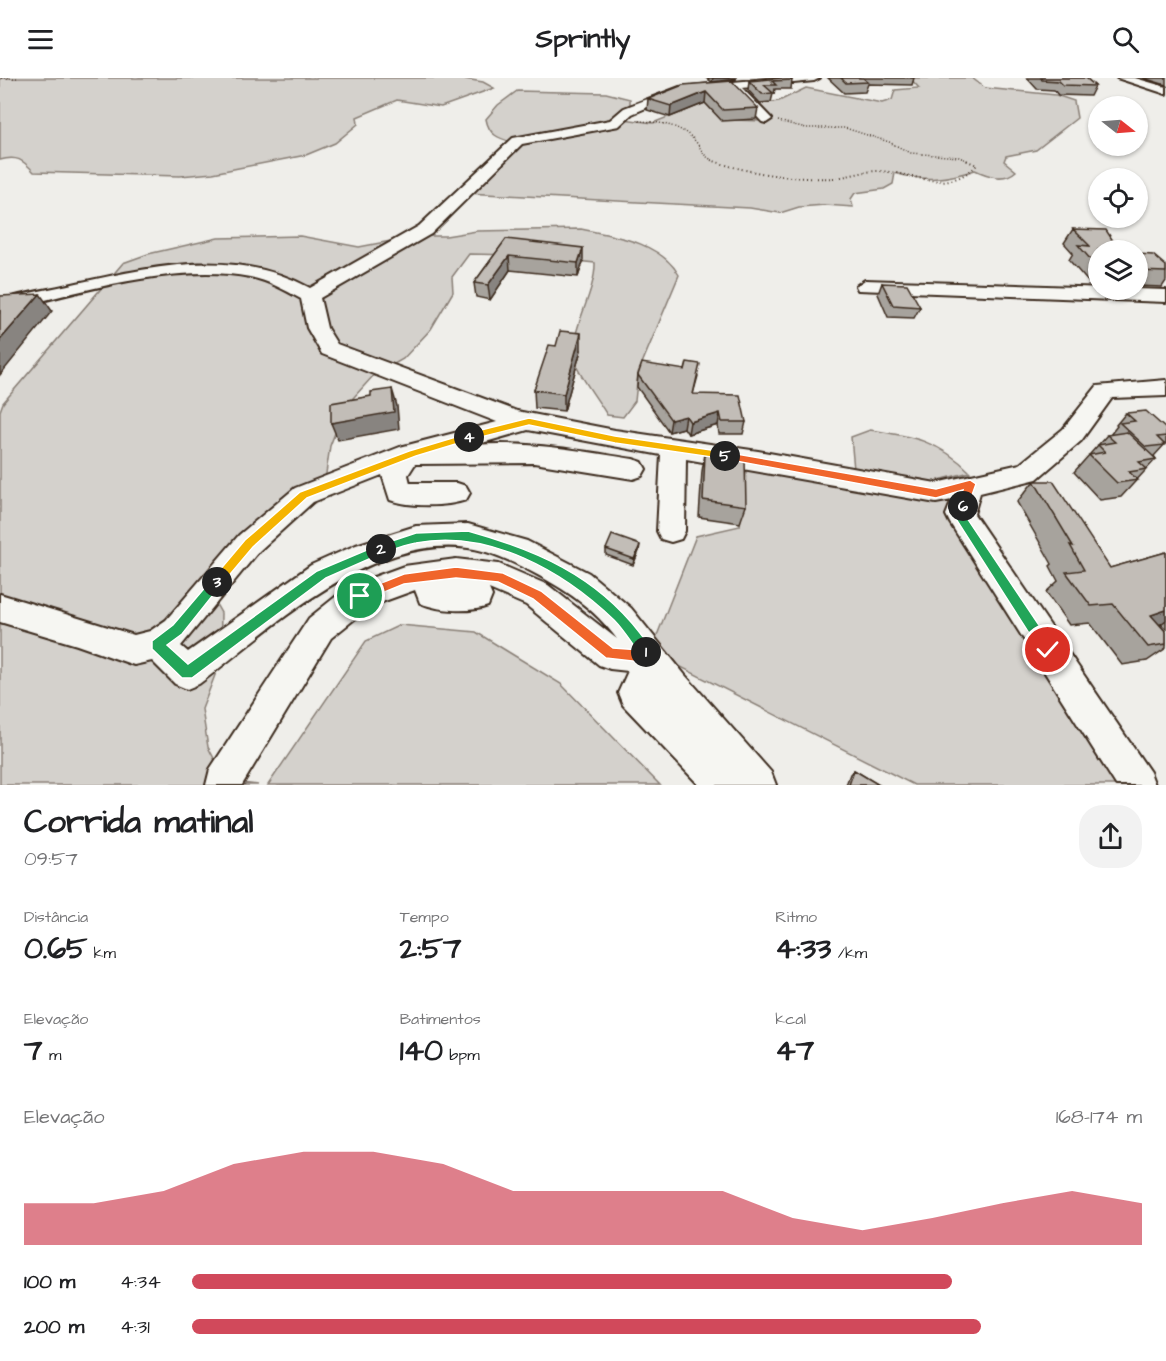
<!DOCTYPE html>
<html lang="pt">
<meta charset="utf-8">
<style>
:root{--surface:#fff;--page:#f2f2f2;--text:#202124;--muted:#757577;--accent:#d1495b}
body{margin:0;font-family:"Architects Daughter",sans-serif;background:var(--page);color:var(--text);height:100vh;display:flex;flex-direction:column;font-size:22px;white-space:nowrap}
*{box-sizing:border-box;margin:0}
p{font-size:20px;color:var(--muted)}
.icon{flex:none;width:33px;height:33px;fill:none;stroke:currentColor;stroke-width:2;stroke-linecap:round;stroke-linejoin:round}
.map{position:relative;height:707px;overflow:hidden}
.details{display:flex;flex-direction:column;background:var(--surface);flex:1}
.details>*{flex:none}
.needle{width:39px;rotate:107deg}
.fabs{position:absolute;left:1088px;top:18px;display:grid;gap:12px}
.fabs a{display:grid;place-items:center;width:60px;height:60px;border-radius:50%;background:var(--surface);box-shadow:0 2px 4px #0004;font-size:30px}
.pin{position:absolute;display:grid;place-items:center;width:51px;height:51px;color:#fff;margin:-26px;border:3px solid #fff;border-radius:50%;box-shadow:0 2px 6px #0007}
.km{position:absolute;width:30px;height:30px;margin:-15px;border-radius:50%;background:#222;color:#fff;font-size:16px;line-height:30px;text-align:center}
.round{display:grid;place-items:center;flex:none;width:63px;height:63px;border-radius:24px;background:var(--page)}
.overview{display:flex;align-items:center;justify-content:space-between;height:102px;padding:0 24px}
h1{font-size:33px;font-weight:700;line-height:45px}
.metrics{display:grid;grid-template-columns:repeat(3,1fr);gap:9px;height:102px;padding:6px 24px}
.metrics div{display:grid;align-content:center}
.metrics b{font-size:30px;font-weight:700}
.metrics small{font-size:16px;font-weight:400}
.metrics p{font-size:16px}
.chart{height:168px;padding:12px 24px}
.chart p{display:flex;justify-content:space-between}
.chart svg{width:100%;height:108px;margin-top:6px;fill:var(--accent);opacity:.7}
ul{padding:0 24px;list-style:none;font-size:20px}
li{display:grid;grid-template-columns:96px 72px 1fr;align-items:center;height:45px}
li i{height:15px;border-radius:8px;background:var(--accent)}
header{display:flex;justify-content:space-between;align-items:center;height:78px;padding:0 24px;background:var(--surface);font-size:27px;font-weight:700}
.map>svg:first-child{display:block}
</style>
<header><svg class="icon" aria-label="menu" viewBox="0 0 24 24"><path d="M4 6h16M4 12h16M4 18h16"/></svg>Sprintly<svg class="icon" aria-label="search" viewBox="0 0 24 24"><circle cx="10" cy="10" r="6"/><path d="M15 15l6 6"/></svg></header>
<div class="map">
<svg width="1166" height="707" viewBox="0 0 1166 707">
<rect width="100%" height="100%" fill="#efeeea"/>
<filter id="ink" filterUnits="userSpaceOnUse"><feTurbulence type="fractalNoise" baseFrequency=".0167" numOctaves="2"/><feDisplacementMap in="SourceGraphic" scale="12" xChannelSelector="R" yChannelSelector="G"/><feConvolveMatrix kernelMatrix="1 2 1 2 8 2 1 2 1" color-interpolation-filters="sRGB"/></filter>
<g filter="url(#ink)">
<path fill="#d4d1cc" stroke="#887e75" stroke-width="1.5" d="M0 0H459L483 4 494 10 441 29 397 22 357 39 358 46 335 65 306 77 213 95 180 98 34 94C23 82 17 77 0 82Z
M910 0H972L985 10 1056 17 1074 23 1077 40 1036 72 1006 78 1004 83 1016 93C1004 104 988 98 975 92 948 101 923 104 895 95L893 106 884 111 855 115 851 121 853 129 825 127 799 129 780 135 750 130 467 115 489 100 491 92 512 64C498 60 489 57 486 41L498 27 517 13 606 15 630 21V26L621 38 624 41 653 45 700 26 714 23 734 42 762 43 767 36 758 26 779 23 806 10 882 25 892 22 895 12 919 10Z
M581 151C616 158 660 164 679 197L638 295 635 323 623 339 607 337C598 322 581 300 575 285 566 258 596 216 595 185L520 177 469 176 452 199 453 214 431 251 403 281 373 298 345 329 330 368 325 402 204 505 221 535 220 584 202 631 208 669 226 703 258 707H0V333L3 325 123 185 148 176 218 160 300 158 359 169 417 158H446L477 153Z
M870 352C912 358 940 363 970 394L935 403 1127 707H914L679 588 656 560 696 458 740 448 747 385 855 402 851 359Z
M400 547 476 554 510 575 561 606 660 707H268L366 563Z"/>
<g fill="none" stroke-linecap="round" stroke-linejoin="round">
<defs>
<path id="minor" d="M776 0H820L814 3 742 10 772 41 766 45 762 44 731 11 681 15 632 36 619 48 522 66 431 156 320 220 327 250 337 266 517 333 615 352 758 373 936 405 1020 386 1063 351 1097 308 1166 302V318L1112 320 1081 363 1037 401 980 415 974 436 1150 694 1155 707H1116L950 445 946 437 952 422 936 425 686 381 685 453 681 461 671 464 661 461 657 453 661 377 528 352 475 367C529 363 580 373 633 381L642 384 646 391 642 398 633 401 534 385 415 386 408 397 410 405H457L466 408 470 415 466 422C446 429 410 429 390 422L382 397 313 424 259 473 181 568 188 574 311 487 356 467 416 448 468 446 527 463 589 495 631 530 685 597 771 694 776 707H699L623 627 618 615 628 593 610 591 599 587 526 527 489 511 492 518 488 528C469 535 439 533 420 525L415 512 371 528 331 560 242 707H206L210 691 309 540 349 508 404 488 456 481 499 486 548 507 617 561C595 531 565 511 532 494 513 484 491 473 468 470 370 456 271 551 199 606L187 611 175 606 152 583 134 587 77 567 0 544V516L134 557 150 553 166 542 239 457 295 410 400 369 497 344 322 276 307 250 301 221C285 212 269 203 250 199 175 184 74 215 0 234V222C25 215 51 211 77 205 156 188 234 169 310 210L419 148 513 60 610 42 624 30 679 9Z
M1117 0H1135L1166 9V16Z
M865 202 1166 212V224L858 212 856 208Z"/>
</defs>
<use href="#minor" stroke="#3b2a1e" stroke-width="4"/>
<path stroke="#3b2a1e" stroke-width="1.5" stroke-dasharray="1 2" stroke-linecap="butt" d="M1 0H19
M639 43C659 44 682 47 696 64 703 73 703 79 715 83
M778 43 806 50H845L889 64 911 75 959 79 969 83"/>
<path stroke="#3b2a1e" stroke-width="2" stroke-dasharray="1 3" stroke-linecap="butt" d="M711 82C746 95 795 102 833 100 848 99 863 93 878 93 915 94 946 118 977 87L965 82"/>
<use href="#minor" fill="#f6f6f2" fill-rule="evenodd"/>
</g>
<path fill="#a7a39d" stroke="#3b2a1e" stroke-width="1.5" d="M706 0H736V1L712 4Z
M828 0H914L912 7 868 6 865 14 844 15Z
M1027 0H1086L1095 8 1090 18 1058 17 1054 12 1037 11Z
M1143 0H1166V7Z
M792 2 791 11H775L774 16H773L771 24 760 25 748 12 749 3Z
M683 7 758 30 756 41 722 43 705 25 670 39 647 32 648 21Z
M1073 151 1098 172V207H1091L1069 182 1073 175 1064 165Z
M506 161 583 184 578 199 510 192 490 222 476 219 474 205Z
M1137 176 1166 188V203L1162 209 1137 208Z
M882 205 920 229 914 240 888 239 878 216Z
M556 268 581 272 564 333 535 330 534 312Z
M638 297 698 298 693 316 746 344 743 356H719L718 347 688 356 684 350 669 354 637 309Z
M1126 335 1166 351V365L1154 378 1156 381 1121 419 1100 422 1074 394 1107 357H1110L1117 348 1116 347Z
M705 376 746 428 740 445 699 439 702 393Z
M1034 403 1110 490 1166 474V551L1161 546H1159L1166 554V570L1147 583 1122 587 1090 545 1069 547 1046 514 1058 503 1050 488 1052 486 1017 424Z
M606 471 639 473 633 487 606 477Z
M854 692 879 707H846L850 696Z"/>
<path fill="#888480" stroke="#3b2a1e" stroke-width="1.5" d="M713 0H736V1L712 4Z
M706 14 705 25 670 39 671 28Z
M583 170V184L578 199V185Z
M509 178 510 192 490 222 488 207Z
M40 216 52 233 0 297V262Z
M581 255V272L564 333V316Z
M392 311 397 328 399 351 338 362 331 345Z
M720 335 718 347 688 356 690 344Z
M686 338 684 350 669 354 671 342Z
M640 467 639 473 633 487 634 481Z
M1166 532V542L1161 546 1135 553 1151 537Z"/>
<path fill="#c2bdb7" stroke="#3b2a1e" stroke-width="1.5" d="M781 0H791L792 2 772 3 776 7H764L773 15 762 16 749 3Z
M841 0H863L868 4 846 5Z
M1041 0H1086L1095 8 1063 7 1059 3 1042 2Z
M732 3 758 30 723 32 706 14 671 28 648 21 683 7Z
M1073 151 1106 152 1119 172H1098V190L1078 167 1090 168Z
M506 161 583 170 578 185 509 178 488 207 474 205Z
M1137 176 1153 177 1166 188V194L1137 193Z
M882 205 907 206 920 229 893 227Z
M40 216 0 262V218Z
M560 253 581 255 564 316 534 312 549 267 556 268Z
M687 284 700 286 693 316 740 317 746 344H722L720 335 690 344 686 338 671 342 638 297 642 285 685 292Z
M392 311 394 334 331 345V325L371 318V314Z
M1146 333 1166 351V358L1157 359 1165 367 1146 369 1120 345 1135 343 1126 335Z
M1127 354 1156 381 1139 384 1147 391 1129 394 1138 402 1117 405 1089 377 1105 374 1098 367 1115 364 1107 357Z
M705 376 745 381 746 428 703 422Z
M1034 403H1053L1110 490 1166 474V532L1151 537 1166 554V566L1148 569 1113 526 1091 528 1066 494 1084 492 1070 467 1073 468Z
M612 457 640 467 634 481 606 471Z
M854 692 879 707H849Z"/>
</g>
<path fill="#f0652b" stroke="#fff" stroke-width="1.5" d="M456 489 503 495 541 513 613 570 641 572 646 568 655 575V584L650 585 606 580 533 521 498 504 456 500 404 506 360 524 354 518 356 515 404 496Z"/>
<path fill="#22a559" stroke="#fff" stroke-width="1.5" d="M468 453C536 472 595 497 640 555 645 562 655 570 651 579H642C633 567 624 552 614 542 563 493 489 451 416 465 404 467 392 472 381 476L375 471 377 468 416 455Z"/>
<path fill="#22a559" stroke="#fff" stroke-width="1.5" d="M381 466 385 468V474L326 500 192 600H182L152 571V563L173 547 213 500H221V507L182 556 167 567 188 586 317 493Z"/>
<path fill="#f5b400" stroke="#fff" stroke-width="1.5" d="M469 355 474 359 472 361 416 378 307 420 253 469 221 507H213V500L245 462 300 414 409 373Z"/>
<path fill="#f5b400" stroke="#fff" stroke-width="1.5" d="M529 340 615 358 725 374 730 378 725 381 615 365 529 347 469 362 464 359 469 355Z"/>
<path fill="#f0652b" stroke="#fff" stroke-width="1.5" d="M725 374 936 411 970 402 976 406 968 428 963 432 957 428 963 412 936 420 725 381 720 378Z"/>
<path fill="#22a559" stroke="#fff" stroke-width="1.5" d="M963 424 968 428 965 437 1053 568V577H1043L956 441 957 428Z"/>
</svg>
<div class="fabs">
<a><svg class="needle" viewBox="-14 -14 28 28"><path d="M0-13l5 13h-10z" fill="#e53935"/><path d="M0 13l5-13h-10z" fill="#757577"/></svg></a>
<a><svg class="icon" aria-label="locate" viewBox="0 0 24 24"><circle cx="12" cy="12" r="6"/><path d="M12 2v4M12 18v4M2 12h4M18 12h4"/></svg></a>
<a><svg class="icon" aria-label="layers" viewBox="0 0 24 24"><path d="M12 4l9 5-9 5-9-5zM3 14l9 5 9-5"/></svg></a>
</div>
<div class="pin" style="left:360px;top:518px;background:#1e9e55"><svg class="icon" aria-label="arrive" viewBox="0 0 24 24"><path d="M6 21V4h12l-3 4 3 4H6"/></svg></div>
<div class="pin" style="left:1048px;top:572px;background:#d93025"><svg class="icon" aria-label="check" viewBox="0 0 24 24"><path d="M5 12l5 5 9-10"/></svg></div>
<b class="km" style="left:646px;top:574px">1</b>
<b class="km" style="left:381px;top:471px">2</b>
<b class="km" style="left:217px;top:504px">3</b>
<b class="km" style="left:469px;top:359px">4</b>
<b class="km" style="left:725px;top:378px">5</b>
<b class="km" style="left:963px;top:428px">6</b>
</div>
<section class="details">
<div class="overview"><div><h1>Corrida matinal</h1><p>09:57</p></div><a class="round"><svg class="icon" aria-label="share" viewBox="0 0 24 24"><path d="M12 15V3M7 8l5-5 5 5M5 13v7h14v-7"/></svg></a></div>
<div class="metrics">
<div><p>Distância</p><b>0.65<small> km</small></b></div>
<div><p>Tempo</p><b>2:57</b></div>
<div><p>Ritmo</p><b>4:33<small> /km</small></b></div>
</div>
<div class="metrics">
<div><p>Elevação</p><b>7<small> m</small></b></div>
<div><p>Batimentos</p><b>140<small> bpm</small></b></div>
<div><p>kcal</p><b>47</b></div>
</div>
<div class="chart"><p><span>Elevação</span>168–174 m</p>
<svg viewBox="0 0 160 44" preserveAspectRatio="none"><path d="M0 44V27L10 27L20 22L30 11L40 6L50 6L60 11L70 22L80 22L90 22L100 22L110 33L120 38L130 33L140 27L150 22L160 27V44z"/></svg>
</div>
<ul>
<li><b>100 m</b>4:34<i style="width:80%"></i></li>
<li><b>200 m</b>4:31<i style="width:83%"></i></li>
</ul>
</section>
